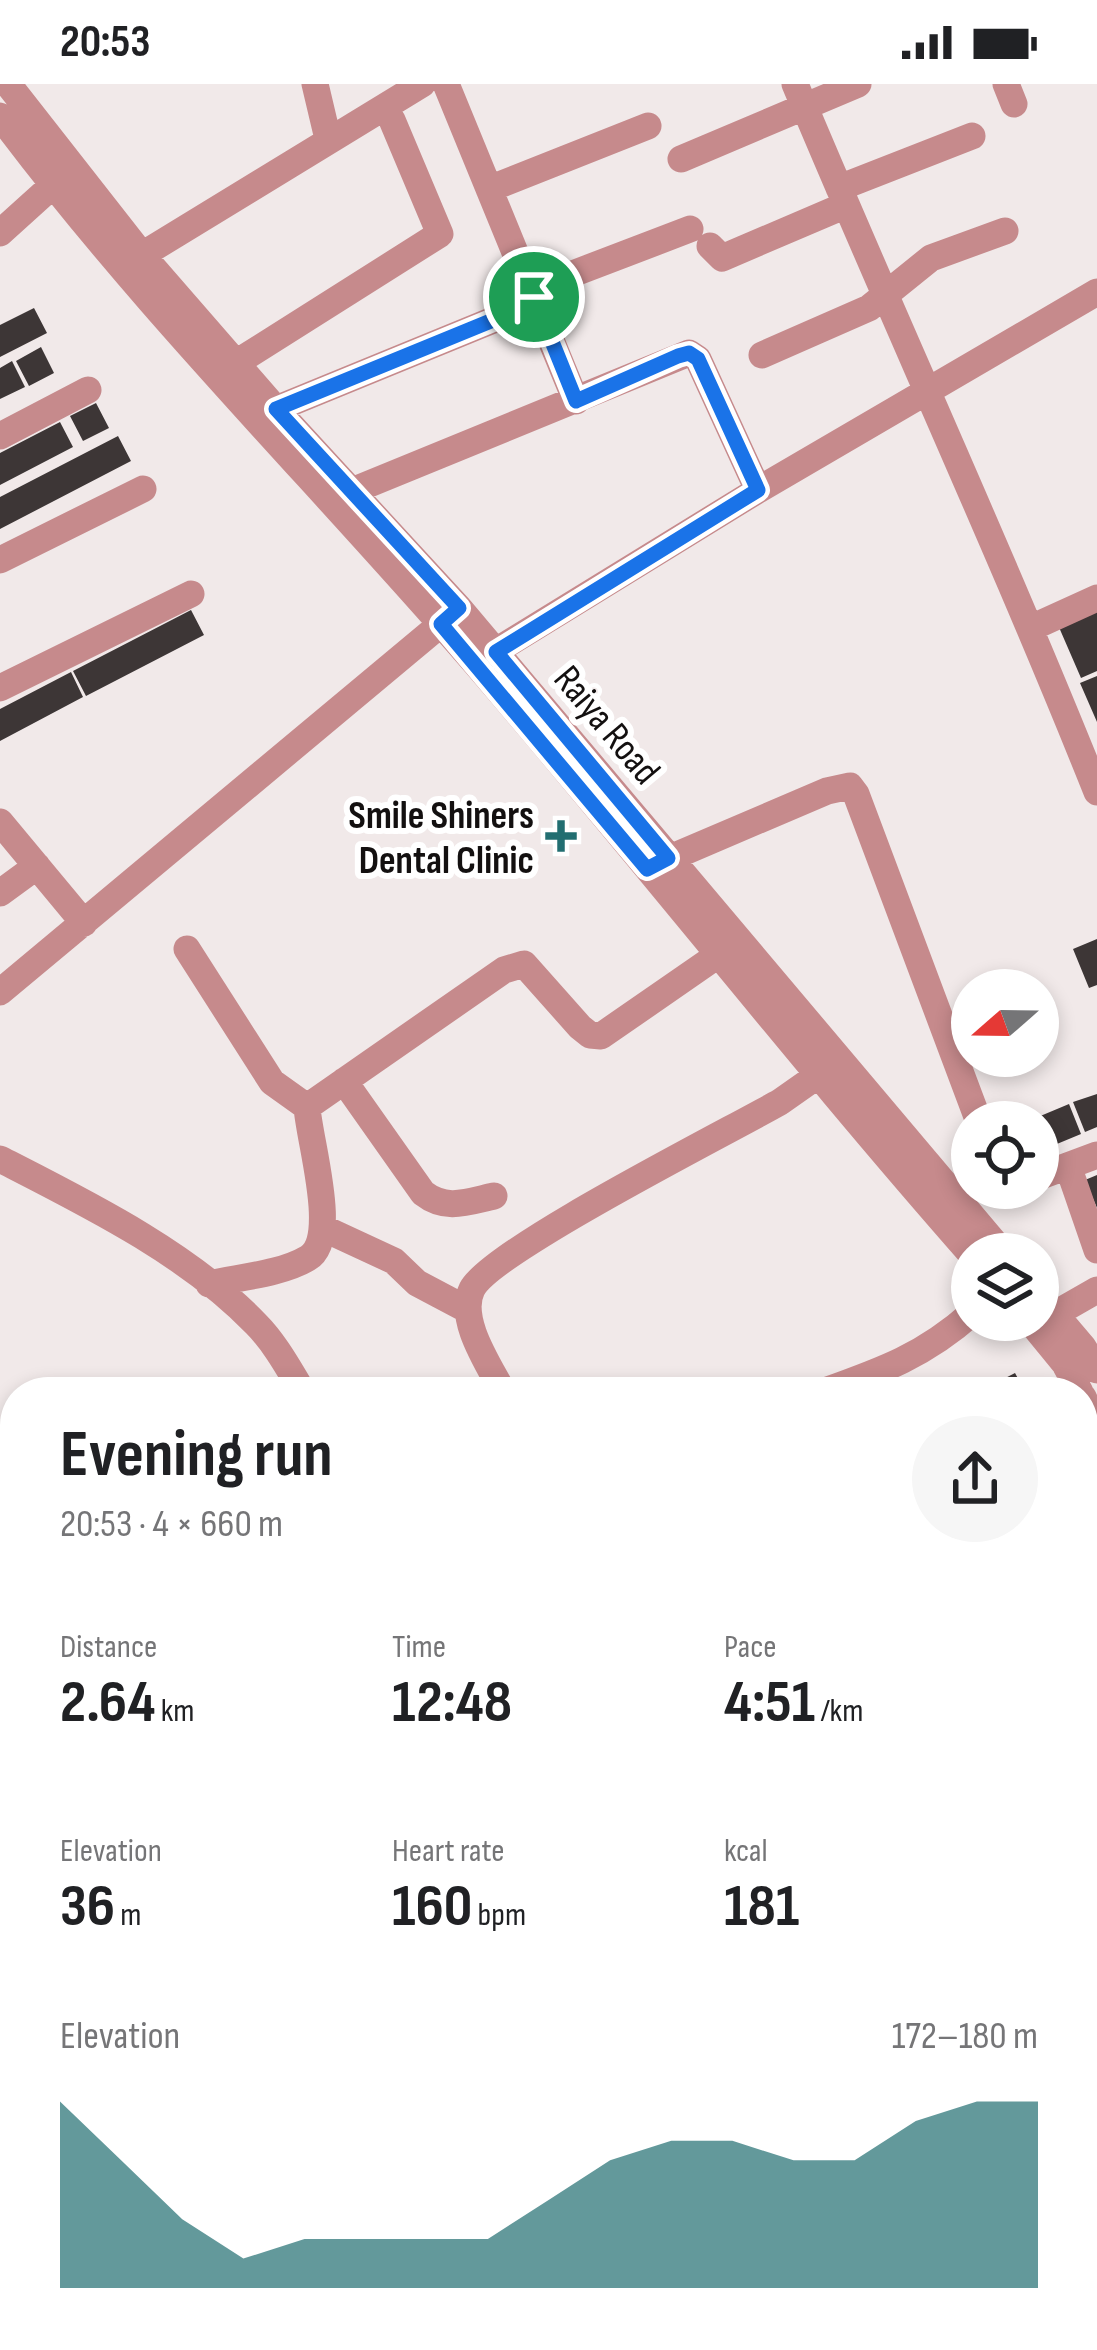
<!DOCTYPE html>
<meta charset="utf-8">
<style>
:root{--surface:#fff;--page:#f6f6f6;--text:#202124;--muted:#757577;--accent:#226e71}
body{margin:0;font-family:"Sofia Sans Condensed",sans-serif;background:var(--page);color:var(--text);height:100vh;display:flex;flex-direction:column;font-size:45px;white-space:nowrap}
*{box-sizing:border-box;margin:0}
p{font-size:39px;color:var(--muted)}
.icon{flex:none;width:66px;height:66px;fill:none;stroke:currentColor;stroke-width:2;stroke-linecap:round;stroke-linejoin:round}
.map{position:relative;flex:1;overflow:hidden}
.details{position:absolute;left:0px;top:1293px;width:1098px;height:975px;display:flex;flex-direction:column;background:var(--surface);border-radius:48px 48px 0 0;box-shadow:0 6px 18px #0003}
.details>*{flex:none}
.needle{width:78px;rotate:250deg}
.buttons{position:absolute;left:951px;top:885px;display:grid;gap:24px}
.buttons a{display:grid;place-items:center;width:108px;height:108px;border-radius:50%;background:var(--surface);box-shadow:0 6px 18px #0003;font-size:60px}
.pin{position:absolute;display:grid;place-items:center;width:102px;height:102px;color:#fff;margin:-51px;border:6px solid #fff;border-radius:50%;box-shadow:0 3px 12px #0007}
.round{display:grid;place-items:center;flex:none;width:126px;height:126px;border-radius:63px;background:var(--page)}
.head{display:flex;align-items:center;justify-content:space-between;height:204px;padding:0 60px}
h1{font-size:66px;font-weight:700;line-height:90px}
.stats{display:grid;grid-template-columns:repeat(3,1fr);gap:18px;height:204px;padding:12px 60px}
.stats div{display:grid;align-content:center}
.stats b{font-size:60px;font-weight:700}
.stats small{font-size:33px;font-weight:400}
.stats p{font-size:33px}
.chart{height:336px;padding:24px 60px}
.chart p{display:flex;justify-content:space-between}
.chart svg{width:100%;height:216px;margin-top:12px;fill:var(--accent);opacity:.7}
.status{display:flex;justify-content:space-between;align-items:center;height:84px;padding:0 60px;background:var(--surface);direction:ltr}
.status svg{height:33px;fill:currentColor}
.map>svg:first-child{display:block}
</style>
<div class="status"><b>20:53</b><svg viewBox="0 0 49 12"><path d="M0 12V9h3v3zM5 12V6h3v6zM10 12V3h3v9zM15 12V0h3v12zM26 1h20v11H26zM47 4h2v5h-2z"/></svg></div>
<div class="map">
<svg width="1097" height="2266" viewBox="0 0 1097 2266">
<rect width="100%" height="100%" fill="#f1e9e9"/>
<path fill="#3d3636" d="M34 224 47 249 0 273V241Z
M41 263 54 289 29 302 16 277Z
M12 277 25 303 0 315V284Z
M96 319 109 344 83 357 70 332Z
M60 338 73 363 0 401V369Z
M118 352 131 377 0 445V413Z
M1097 524V587L1081 594 1058 541Z
M191 526 204 551 86 612 73 587Z
M71 588 83 613 0 657V625Z
M1097 592V638L1080 599Z
M1097 855V901L1089 904 1073 865Z
M1097 1010V1043L1085 1048 1073 1018Z
M1069 1020 1081 1050 1040 1067 1038 1038H1026Z
M1097 1091V1124L1085 1096Z
M1015 1289 1022 1302 1010 1308H988L986 1304Z"/>
<g fill="none" stroke-linecap="round" stroke-linejoin="round">
<path stroke="#c68a8c" stroke-width="27" d="M8 0 142 171 276 325 459 524 1004 1170
M315 0 328 55
M446 0 576 317
M795 0C894 237 1002 470 1097 708
M1006 0 1014 20
M0 32C145 226 318 397 476 580 644 775 802 978 972 1171
M681 75 858 0
M839 104 972 52
M489 105 648 42
M0 149 52 102
M710 162 722 174 846 121
M131 182 142 171 422 0
M762 271 869 224 931 174 1005 147
M236 279 440 150 392 36
M276 325 503 232 562 194 690 145
M0 352 88 306
M352 407 689 269 698 275 758 406
M0 476 143 405
M1031 544 1097 514
M496 567 758 406 1097 208
M0 604 191 510
M0 738 84 839
M656 780 827 707 850 702 856 710 979 1038
M0 809 37 782
M187 865 272 998 307 1023
M0 908 453 530
M344 997 423 1109C446 1127 467 1118 494 1112
M0 1075C86 1119 188 1169 256 1240 275 1259 289 1285 303 1308
M1068 1082 1097 1166
M1038 1093 1097 1071
M325 1145 394 1177 417 1199 468 1226
M209 1200C240 1193 281 1190 308 1174 340 1155 309 1057 307 1023L504 886 524 880 580 943 590 951 601 952 718 871
M1038 1210 1083 1263 1097 1286
M1055 1230 1097 1206
M1029 1236 1065 1280 1080 1308
M503 1308C489 1281 457 1235 472 1205 491 1167 729 1047 780 1018L817 992
M822 1308C881 1287 924 1272 972 1229
M1083 1313 1097 1343
M1083 1500 1097 1497
M0 1538 15 1531
M0 1599 15 1614
M1083 1637 1097 1634
M1083 1767 1097 1763
M0 1886 15 1879
M0 1970 15 1961
M1083 1984 1097 1981
M0 2035 15 2029
M0 2080 15 2081
M125 2253V2254
M820 2253 828 2266
M651 2262 673 2253
M578 2266 591 2253
M713 2266 727 2253
M937 2266 939 2253"/>
</g>
<g fill="none" stroke-linecap="round" stroke-linejoin="round">
<defs>
<path id="route" d="M534 213 576 317 678 272 689 269 698 275 758 406 496 568 668 774 647 785 441 540 459 524 276 325 503 232Z"/>
</defs>
<use href="#route" stroke="#fff" stroke-width="24"/>
<use href="#route" stroke="#1a73e8" stroke-width="15"/>
</g>
<path fill="#226e71" stroke="#fff" stroke-width="4.5" d="M555 734h12v12h12v12h-12v12h-12v-12h-12v-12h12z"/>
<g text-anchor="middle" stroke-width="12" stroke-linejoin="round" paint-order="stroke">
<g font-size="39" fill="#131010" stroke="#fff">
<text transform="translate(608 640) rotate(50)" y="14">Raiya Road</text>
</g>
<g font-size="39" font-weight="bold" fill="#131010" stroke="#fff" text-anchor="end">
<text x="534" y="744">Smile Shiners<tspan x="534" dy="45">Dental Clinic</tspan></text>
</g>
</g>
</svg>
<div class="buttons">
<a><svg class="needle" viewBox="-14 -14 28 28"><path d="M0-13l5 13h-10z" fill="#e53935"/><path d="M0 13l5-13h-10z" fill="#757577"/></svg></a>
<a><svg class="icon" aria-label="locate" viewBox="0 0 24 24"><circle cx="12" cy="12" r="6"/><path d="M12 2v4M12 18v4M2 12h4M18 12h4"/></svg></a>
<a><svg class="icon" aria-label="layers" viewBox="0 0 24 24"><path d="M12 4l9 5-9 5-9-5zM3 14l9 5 9-5"/></svg></a>
</div>
<div class="pin" style="left:534px;top:213px;background:#1e9e55"><svg class="icon" aria-label="arrive" viewBox="0 0 24 24"><path d="M6 21V4h12l-3 4 3 4H6"/></svg></div>
<section class="details">
<div class="head"><div><h1>Evening run</h1><p>20:53 · 4 × 660 m</p></div><a class="round"><svg class="icon" aria-label="share" viewBox="0 0 24 24"><path d="M12 15V3M7 8l5-5 5 5M5 13v7h14v-7"/></svg></a></div>
<div class="stats">
<div><p>Distance</p><b>2.64<small> km</small></b></div>
<div><p>Time</p><b>12:48</b></div>
<div><p>Pace</p><b>4:51<small> /km</small></b></div>
</div>
<div class="stats">
<div><p>Elevation</p><b>36<small> m</small></b></div>
<div><p>Heart rate</p><b>160<small> bpm</small></b></div>
<div><p>kcal</p><b>181</b></div>
</div>
<div class="chart"><p><span>Elevation</span>172–180 m</p>
<svg viewBox="0 0 160 44" preserveAspectRatio="none"><path d="M0 44V6L10 18L20 30L30 38L40 34L50 34L60 34L70 34L80 26L90 18L100 14L110 14L120 18L130 18L140 10L150 6L160 6V44z"/></svg>
</div>
</section>
</div>
